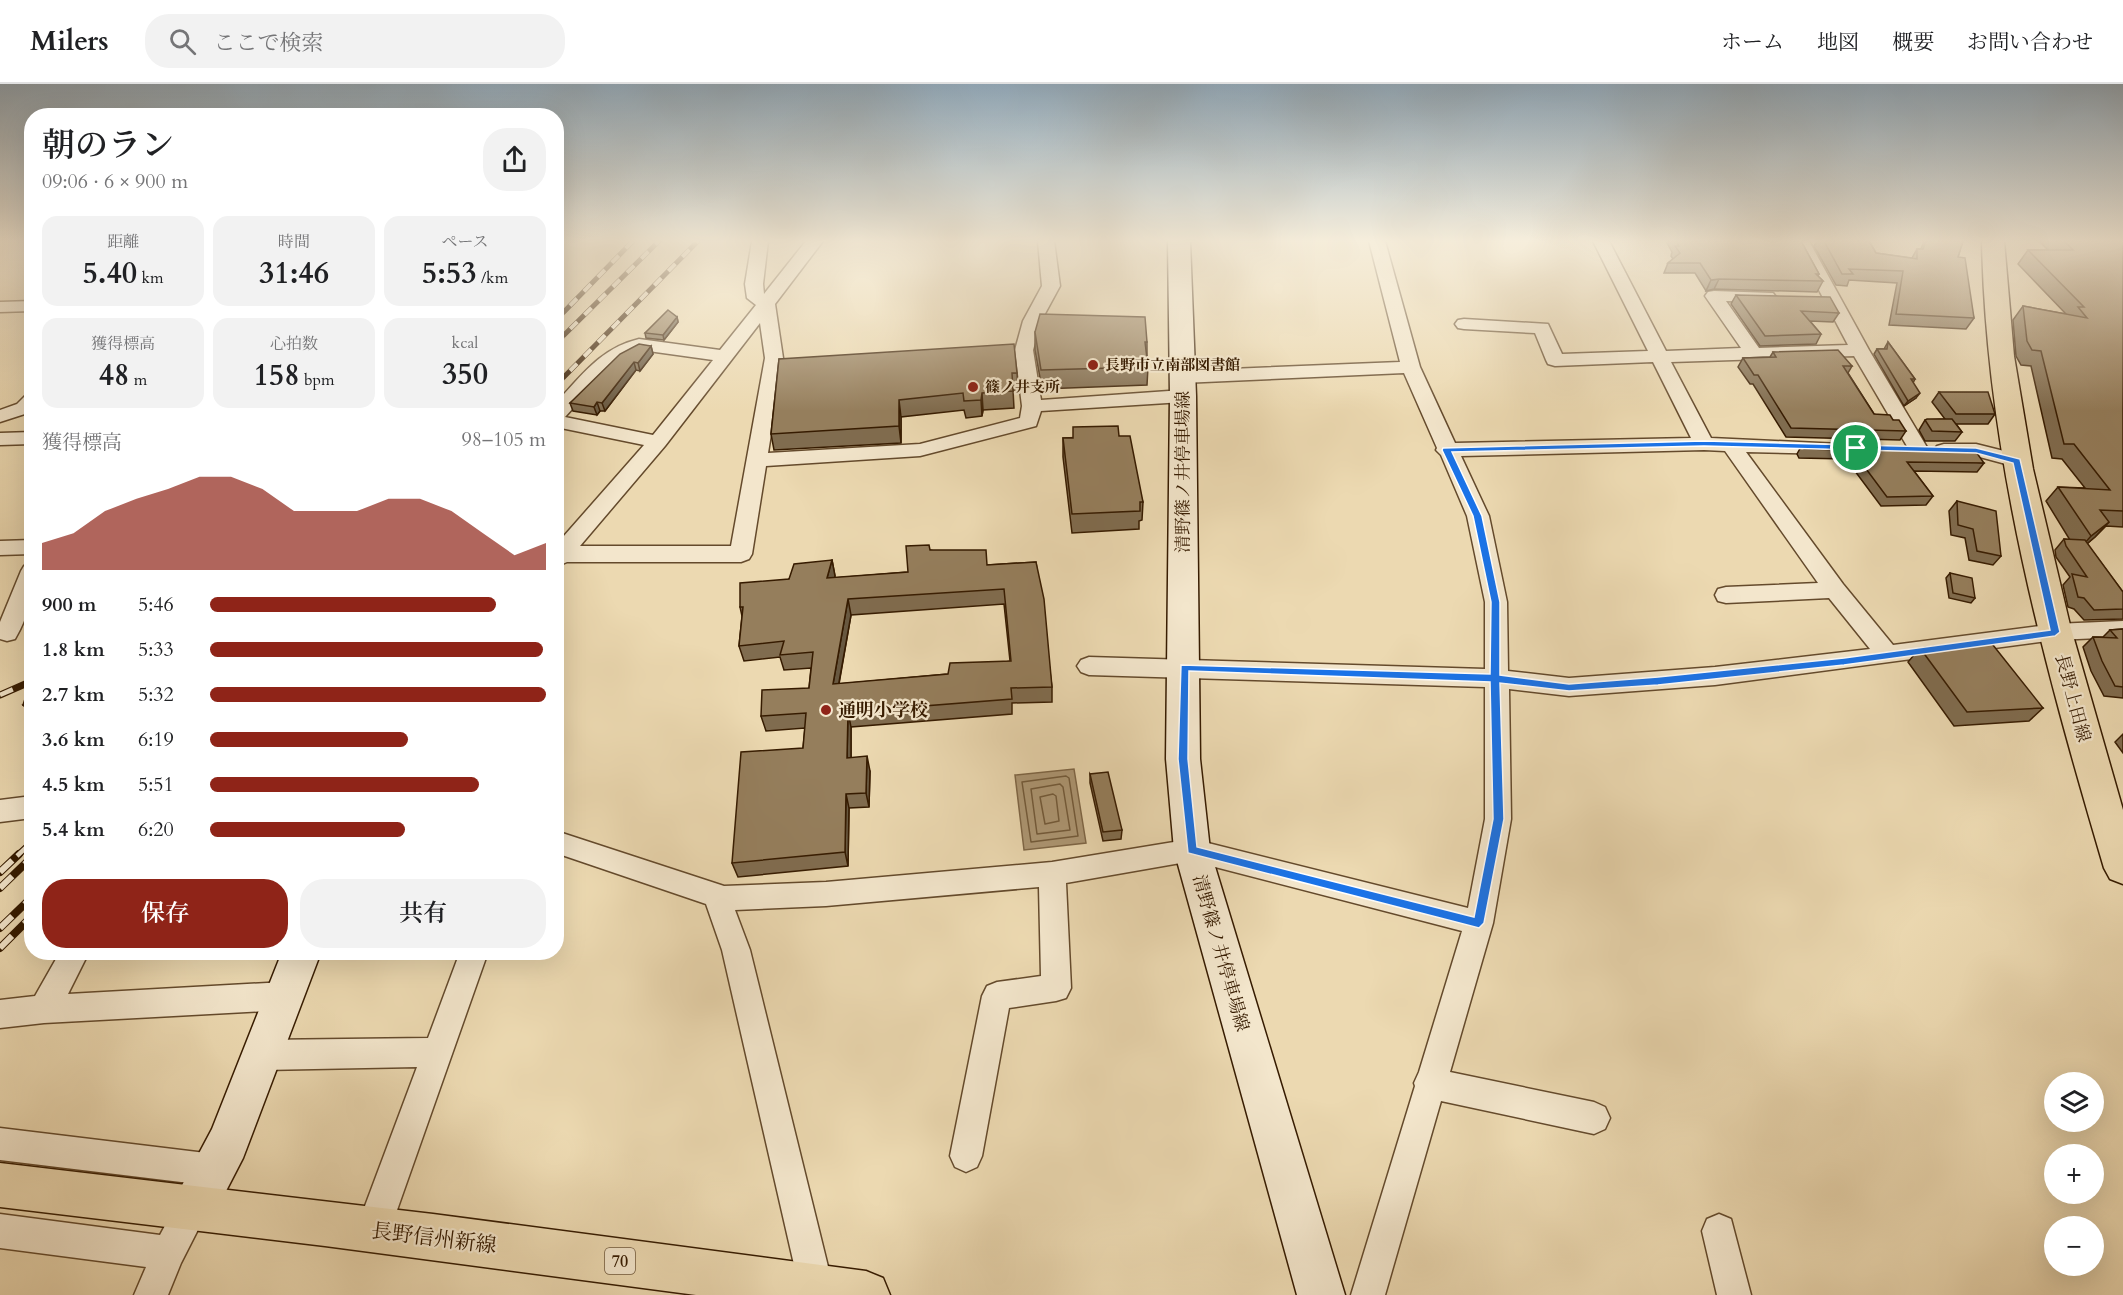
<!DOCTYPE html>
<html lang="ja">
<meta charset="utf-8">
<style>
:root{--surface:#fff;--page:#f2f2f2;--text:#202124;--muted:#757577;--line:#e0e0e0;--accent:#8f2418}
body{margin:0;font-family:Cardo,"Noto Serif JP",serif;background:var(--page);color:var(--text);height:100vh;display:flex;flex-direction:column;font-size:22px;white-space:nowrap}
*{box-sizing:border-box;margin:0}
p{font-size:20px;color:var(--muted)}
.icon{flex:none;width:33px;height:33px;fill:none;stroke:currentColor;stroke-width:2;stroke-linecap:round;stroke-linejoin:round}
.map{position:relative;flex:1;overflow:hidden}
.side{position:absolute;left:24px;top:24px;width:540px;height:852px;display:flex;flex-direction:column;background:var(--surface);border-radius:24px;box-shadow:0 6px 24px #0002}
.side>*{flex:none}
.buttons{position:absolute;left:2044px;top:988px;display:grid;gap:12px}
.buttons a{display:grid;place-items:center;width:60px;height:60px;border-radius:50%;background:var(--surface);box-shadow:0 6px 24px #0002;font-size:30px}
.pin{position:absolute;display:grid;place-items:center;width:51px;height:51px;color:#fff;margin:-26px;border:3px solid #fff;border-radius:50%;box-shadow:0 2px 6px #0007}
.round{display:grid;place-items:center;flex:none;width:63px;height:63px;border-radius:24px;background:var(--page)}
.overview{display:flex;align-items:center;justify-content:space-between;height:102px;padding:0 18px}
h1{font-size:33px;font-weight:600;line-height:45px}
.metrics{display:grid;grid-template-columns:repeat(3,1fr);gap:9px;height:102px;padding:6px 18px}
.metrics div{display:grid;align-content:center;border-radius:15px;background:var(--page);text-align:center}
.metrics b{font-size:30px;font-weight:600}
.metrics small{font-size:16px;font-weight:400}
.metrics p{font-size:16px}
.chart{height:168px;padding:12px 18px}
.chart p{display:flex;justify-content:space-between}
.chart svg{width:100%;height:108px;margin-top:6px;fill:var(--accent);opacity:.7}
.action{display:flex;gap:12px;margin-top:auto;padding:12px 18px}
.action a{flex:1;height:69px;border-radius:24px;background:var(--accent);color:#fff;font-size:24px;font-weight:600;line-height:69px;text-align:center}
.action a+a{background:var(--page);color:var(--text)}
ul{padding:0 18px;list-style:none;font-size:20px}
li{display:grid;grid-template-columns:96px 72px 1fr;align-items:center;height:45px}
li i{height:15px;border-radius:8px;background:var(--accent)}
header{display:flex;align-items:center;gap:36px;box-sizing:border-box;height:84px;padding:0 30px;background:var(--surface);border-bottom:2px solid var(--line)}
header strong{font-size:28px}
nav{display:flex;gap:33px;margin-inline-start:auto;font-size:21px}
.search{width:420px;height:54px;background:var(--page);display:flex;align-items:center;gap:15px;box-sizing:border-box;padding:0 21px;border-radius:24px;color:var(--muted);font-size:22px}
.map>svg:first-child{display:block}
</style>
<header>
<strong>Milers</strong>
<div class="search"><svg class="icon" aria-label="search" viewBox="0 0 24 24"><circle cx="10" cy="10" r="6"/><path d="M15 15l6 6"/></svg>ここで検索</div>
<nav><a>ホーム</a><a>地図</a><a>概要</a><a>お問い合わせ</a></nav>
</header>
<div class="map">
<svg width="2123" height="1211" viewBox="0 0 2123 1211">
<rect width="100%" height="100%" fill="#ecd9b1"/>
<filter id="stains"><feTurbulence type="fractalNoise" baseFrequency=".00333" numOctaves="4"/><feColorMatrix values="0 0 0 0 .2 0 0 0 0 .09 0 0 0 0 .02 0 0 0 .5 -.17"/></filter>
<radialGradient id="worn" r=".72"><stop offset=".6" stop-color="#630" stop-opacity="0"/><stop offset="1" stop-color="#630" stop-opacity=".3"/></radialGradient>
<path fill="#ae9875" stroke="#7e6646" stroke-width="1.5" d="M1074 685 1086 759 1024 766 1015 691Z"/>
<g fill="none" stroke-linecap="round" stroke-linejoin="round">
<path stroke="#725a3a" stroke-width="1.5" d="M1066 692 1069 694 1078 752 1031 758 1022 698Z
M1060 700 1063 703 1070 746 1037 750 1031 705Z
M1053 710 1056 712 1059 737 1045 740 1040 713Z"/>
<defs>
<path id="street" d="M752 157H768L763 200 764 210 806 157H823L775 220 783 274 768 369 920 360 1020 334 1022 322 1015 266 1023 237 1042 202 1038 157H1054L1060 202 1041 237 1033 266 1041 316 1183 306 1190 308 1193 312 1190 316 1183 318 1041 327 1036 342 920 372 766 382 752 470 749 475 741 478H567L556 483V461L644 361 556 343V319C582 291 601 264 639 255L720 266 756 221 747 214 745 200ZM760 239 765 274 731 462H580L665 362ZM641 266 713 276 653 351 565 333 613 280Z
M1369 157H1385L1420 283 1455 359 1691 354 1653 278 1555 282 1548 280 1546 276 1535 249 1464 245 1458 244 1455 240 1458 236 1464 235 1548 240 1562 270 1648 267 1593 157H1609L1666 267 1741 264 1705 212 1708 208 1714 207 1773 209 1776 213 1773 217 1767 218 1726 217 1759 264 1848 261 1793 157H1809L1869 266 1928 365 1925 369 1918 371 1911 369 1854 272 1671 278 1711 354 1841 360 1844 364 1841 368 1834 370 1746 368 1843 500 1893 561 2055 540 2123 537V553L2055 556 1715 601 1569 612 1509 605 1511 735 1493 839 1450 988 1594 1018 1605 1023 1610 1034 1605 1045 1594 1050 1441 1017 1385 1211H1351L1415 1002 1414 999 1419 988 1462 847 1192 777 1066 799 1071 904 1066 914 1056 917 1009 924 982 1072 977 1083 966 1088 955 1083 950 1072 982 912 987 902 997 898 1041 892 1039 803 826 822 735 826 750 866 835 1211H801L722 866 706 820 556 769V747L724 802 826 798 1052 778 1192 755 1468 824 1485 735V603L1089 591 1081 588 1077 582 1081 576 1089 573 1485 585V518L1467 432 1441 371 1436 366 1437 364 1404 289 1182 299 1175 297 1173 293 1175 289 1182 287 1400 278ZM1704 366 1725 367 1818 499 1726 503 1718 505 1715 511 1718 517 1726 519 1829 514 1870 565 1715 583 1569 594 1508 587 1507 518 1489 432 1461 372Z
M32 217V227L0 228V218Z
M32 310 31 328 0 338V326L17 320 25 312Z
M32 348V360L0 361V349Z
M1944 360H1976L2024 372 2027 377 2024 382 2017 383 1976 372 1937 370 1934 366 1937 362Z
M32 456V470L0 471V457Z
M32 479C32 510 31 528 15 555L7 557 0 555V538L21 487 24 482Z
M32 712V734L0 738V716Z
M60 868H89L68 910 285 898 295 902 300 912 295 922 285 926 44 939 0 944V916L35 912Z
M460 868H488L390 1146 385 1158 373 1163 361 1158 356 1146 417 983 263 986 252 981 248 971 252 961 263 956 428 954Z
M0 1044 214 1070 225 1075 230 1086 225 1097 214 1102 0 1076Z
M194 1106 206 1110 210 1122 181 1179 168 1211H134L146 1183 0 1164V1130L160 1151 182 1110Z
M1719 1130 1731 1135 1751 1211H1717L1702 1147 1707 1135Z"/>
<path id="secondary" d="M1168 157H1190L1196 312 1200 675 1210 766 1345 1211H1297L1174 766 1166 675 1170 312Z
M282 868H321L243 1074 210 1138 194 1145 178 1138 171 1122 212 1045Z"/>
<path id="primary" d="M1982 157H2004L2014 272 2033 385 2070 541 2123 726V800L2110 795 2104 784C2044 581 1986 370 1982 157Z
M0 1079 433 1130 866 1187 883 1194 890 1211H696L325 1162 0 1123Z"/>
</defs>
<use href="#street" stroke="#644a2c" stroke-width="3"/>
<use href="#secondary" stroke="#361b00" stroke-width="3"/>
<use href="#primary" stroke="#361b00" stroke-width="3"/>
<use href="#street" fill="#f3e6cc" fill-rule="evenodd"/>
<use href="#secondary" fill="#f3e6cc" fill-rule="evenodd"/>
<use href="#primary" fill="#ecd9b1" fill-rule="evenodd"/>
<defs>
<path id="rail-far2" d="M556 236 633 157
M556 259 659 157
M556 301 698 157"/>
<path id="rail-far1" d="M0 611 32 597
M17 772 32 758"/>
<path id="rail" d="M0 788 19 770
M0 804 32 773
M0 844 32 813
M0 864 32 832"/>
</defs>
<use href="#rail-far2" stroke="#361b00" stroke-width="5"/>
<use href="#rail-far1" stroke="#361b00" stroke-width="7"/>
<use href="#rail" stroke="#361b00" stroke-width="8"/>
<use href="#rail-far2" stroke="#f3e6cc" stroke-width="4" stroke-dasharray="10" stroke-linecap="butt"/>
<use href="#rail-far1" stroke="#f3e6cc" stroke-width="4.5" stroke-dasharray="14" stroke-linecap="butt"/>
<use href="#rail" stroke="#f3e6cc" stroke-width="6" stroke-dasharray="17" stroke-linecap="butt"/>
</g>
<path fill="#806c4f" stroke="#361b00" stroke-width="1.5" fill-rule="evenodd" d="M1666 157H1801L1819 190 1818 192 1823 197 1817 208 1714 205 1706 207 1695 189H1664L1668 179 1673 175 1671 172 1672 168Z
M1817 157H1869L1876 169 1912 174 1917 165H1921L1924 157H1963L1958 173 1974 234 1966 245 1889 241 1897 199 1849 196 1847 202 1836 201 1814 162Z
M2039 157H2123V443L2106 442 2095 453 2087 460 2123 508V535L2084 536 2074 525 2068 523 2063 501 2070 493 2056 473 2055 466 2064 455 2070 456 2046 417 2058 403 2085 404 2062 375 2052 374 2031 282 2021 281 2016 272 2013 236 2023 222 2066 230 2018 180 2028 166H2048Z
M1736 211 1839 229 1833 238 1810 237 1821 250 1816 260 1760 262 1731 220Z
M677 233 678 238 664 256 646 254 645 249Z
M1035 248 1147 258V271L1148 283 1147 301 1042 305 1035 266Z
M1888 258 1915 295 1913 299 1916 314 1904 322 1874 270 1877 265H1884Z
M651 262 653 270 640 287 636 286 605 327H600L597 331 573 327 570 319Z
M1773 268 1852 282 1848 289 1874 330 1893 336 1906 347 1900 356 1786 353 1753 300H1750L1738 283 1743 274 1770 273Z
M779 275 1017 289 1018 306H1013L1014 324 983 326 982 332 966 334 964 326 901 333V359L774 366 771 350Z
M1939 308 1995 330 1988 340H1956L1962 348 1955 357H1925L1919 346 1925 336 1945 335 1932 318Z
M1119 352 1143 418 1142 436 1139 437V445L1072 449 1063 373V354Z
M1802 361 1984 379 1977 388 1914 387 1933 412 1926 421 1881 422 1846 375 1799 374 1797 370Z
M1957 417 2001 472 1993 481 1969 476 1965 454 1951 451 1949 427Z
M930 466 987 481 1036 478 1052 603V618L1012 619V630L851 643V673L870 687 869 723 849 724 848 782 738 793 732 779 803 664 805 644 766 647 761 632 809 604 811 584 784 586 780 573 744 577 739 562 742 532 740 523 789 495 832 476 835 492 834 494 908 488ZM1004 520 1010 577 948 590 839 600 851 531Z
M1950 489 1975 514 1971 519 1949 514 1946 494Z
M2123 545V614L2104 612 2091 587 2083 563 2093 553H2103L2110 546Z
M1920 564 2043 624 2029 637 1954 642 1908 578Z
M2123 650V669L2115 658Z
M1090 690 1122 746 1121 755 1103 757 1090 699Z"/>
<path fill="#685840" stroke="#361b00" stroke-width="1.5" d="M1719 195 1714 205 1706 207 1711 196Z
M677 233 678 238 664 256 663 251Z
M651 262 653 270 640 287 638 279Z
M634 278 636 286 605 327 602 319Z
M982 309 983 326 982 332 981 316Z
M1920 309 1916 314 1904 322 1908 317Z
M899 316 901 333V359L899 342Z
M597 318 600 327 597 331 594 323Z
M2109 438 2095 453 2078 467 2091 452Z
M832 476 835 492 831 510 827 494Z
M848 515 851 531 836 615 833 600Z
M32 620V630L23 621Z
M848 628 851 643V688L847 674Z
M867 672 870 687 869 723 866 709Z
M846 710 849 724 848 782 845 768Z"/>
<path fill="#957e5c" stroke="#361b00" stroke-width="1.5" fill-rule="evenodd" d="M1676 157H1801L1819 190H1816L1823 197 1719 195 1711 196 1700 179H1668L1680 169 1675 162H1679Z
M1824 157H1869L1876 169 1917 175V165H1923L1926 157H1963L1958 173 1965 174 1974 234 1896 230 1903 187 1849 185 1853 190H1842Z
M2064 157H2123V427L2100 426 2109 438 2091 452 2058 403 2110 406 2074 360H2064L2041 267 2032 266 2027 257 2023 222 2087 234 2078 223H2084L2028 166H2073Z
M1736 211 1830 213 1839 229 1801 227 1821 250 1765 252Z
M668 226 677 233 663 251 645 249Z
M1040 230 1145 233 1147 258H1145L1148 283 1041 286 1035 248Z
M1888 258 1915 295H1911L1920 309 1908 317 1877 265H1887Z
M639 260 651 262 638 279 634 278 602 319 597 318 594 323 570 319 620 270Z
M1014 260 1017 289H1012L1013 307 982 309 981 316 964 317 963 309 899 316V342L771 350 779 275Z
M1838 266 1852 282H1843L1874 330 1890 331 1893 336H1899L1906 347 1791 344 1758 291H1754L1743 274 1776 273 1773 268Z
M1939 308H1988L1995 330H1956Z
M1927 335H1952L1962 348 1932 347 1925 336Z
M1118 342 1119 352H1130L1143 418H1140V427L1072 430 1063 354H1073V343Z
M1802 361 1974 365 1984 379 1907 378 1933 412 1887 413 1852 366 1804 365Z
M1957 417 1996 427 2001 472 1977 467 1973 445 1958 441Z
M2064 455 2085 456 2123 508V525L2094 526 2084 514 2078 513 2072 490 2087 493 2066 462Z
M929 461 930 466H986L987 481 1036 478 1044 515 1052 603 1011 604 1012 615 848 628 847 674 867 672 866 709 846 710 845 768 732 779 741 668 803 664 806 629 761 632 762 606 809 604 813 568 780 571 784 557 739 562 743 523H740V499L789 495 794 480 832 476 827 494 908 488 906 462ZM1004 505 1011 577 950 579 948 590 833 600 848 515Z
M1950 489 1972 494 1975 514 1953 509Z
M2123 545V603L2115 602 2102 577 2093 553 2117 554 2110 546Z
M1989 556 2043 624 1967 628 1920 564Z
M32 602V620L23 621 29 603Z
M1108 688 1122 746 1103 748 1090 690Z"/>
<linearGradient id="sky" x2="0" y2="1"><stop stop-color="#91a9ba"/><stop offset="0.48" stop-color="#f6eedc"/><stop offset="1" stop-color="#f6eedc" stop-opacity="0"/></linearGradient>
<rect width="2123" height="327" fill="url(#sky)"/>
<path fill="#1a73e8" stroke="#fff" stroke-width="1.5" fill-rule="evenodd" d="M1704 357 1976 364 2020 375 2060 548 2055 552 1844 581 1658 601 1569 607 1500 599 1504 735 1484 839 1479 844 1188 769 1178 675 1181 581 1490 590 1491 518 1473 432 1442 366 1443 364ZM1704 362 1976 369 2013 379 2050 546 1844 574 1658 593 1569 600 1500 591V518L1482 432 1452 368ZM1189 587 1490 598 1493 735 1474 833 1197 763 1188 675Z"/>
<g fill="#8f2418" stroke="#f3e6cc" stroke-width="2">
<circle cx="1093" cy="281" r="6"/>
<circle cx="973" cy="303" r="6"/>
<circle cx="826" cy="626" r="6"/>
</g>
<g text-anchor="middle" stroke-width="4.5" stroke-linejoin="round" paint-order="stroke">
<g font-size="15" font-weight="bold" fill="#361b00" stroke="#f3e6cc" text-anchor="start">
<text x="1105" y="286">長野市立南部図書館</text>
<text x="985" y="308">篠ノ井支所</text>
</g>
<rect fill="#f3e6cc" stroke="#6f583d" stroke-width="1.5" x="605" y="1164" width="30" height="26" rx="4.5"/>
<g font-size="16" font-weight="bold" fill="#361b00">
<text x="620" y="1183">70</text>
</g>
<g font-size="18" fill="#361b00" stroke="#f3e6cc">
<text transform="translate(1183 388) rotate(-90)" y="6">清野篠ノ井停車場線</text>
<text transform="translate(2073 614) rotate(75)" y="6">長野上田線</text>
<text transform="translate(1221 869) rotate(74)" y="6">清野篠ノ井停車場線</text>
</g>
<g font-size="18" font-weight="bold" fill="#361b00" stroke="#f3e6cc" text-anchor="start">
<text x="838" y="632">通明小学校</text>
</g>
<g font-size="21" fill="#361b00" stroke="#f3e6cc">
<text transform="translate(434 1154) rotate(7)" y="7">長野信州新線</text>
</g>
</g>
<rect width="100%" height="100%" filter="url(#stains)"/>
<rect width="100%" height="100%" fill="url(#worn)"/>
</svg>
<div class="buttons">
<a><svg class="icon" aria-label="layers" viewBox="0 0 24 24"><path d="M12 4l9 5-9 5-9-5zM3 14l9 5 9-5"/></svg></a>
<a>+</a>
<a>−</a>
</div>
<div class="pin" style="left:1856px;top:364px;background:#1e9e55"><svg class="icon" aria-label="arrive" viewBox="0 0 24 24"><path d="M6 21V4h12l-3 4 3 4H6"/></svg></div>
<section class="side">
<div class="overview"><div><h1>朝のラン</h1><p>09:06 · 6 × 900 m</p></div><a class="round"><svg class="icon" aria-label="share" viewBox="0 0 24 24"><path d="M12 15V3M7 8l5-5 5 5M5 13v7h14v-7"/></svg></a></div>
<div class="metrics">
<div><p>距離</p><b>5.40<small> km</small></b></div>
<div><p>時間</p><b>31:46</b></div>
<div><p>ペース</p><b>5:53<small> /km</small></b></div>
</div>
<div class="metrics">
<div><p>獲得標高</p><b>48<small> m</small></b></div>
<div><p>心拍数</p><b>158<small> bpm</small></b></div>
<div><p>kcal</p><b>350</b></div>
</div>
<div class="chart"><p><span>獲得標高</span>98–105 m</p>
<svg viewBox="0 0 160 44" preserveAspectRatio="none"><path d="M0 44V33L10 29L20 20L30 15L40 11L50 6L60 6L70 11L80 20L90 20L100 20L110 15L120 15L130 20L140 29L150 38L160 33V44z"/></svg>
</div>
<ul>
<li><b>900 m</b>5:46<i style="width:85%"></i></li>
<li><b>1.8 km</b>5:33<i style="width:99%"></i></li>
<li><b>2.7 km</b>5:32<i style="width:100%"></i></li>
<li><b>3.6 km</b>6:19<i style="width:59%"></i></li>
<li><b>4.5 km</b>5:51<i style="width:80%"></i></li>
<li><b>5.4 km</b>6:20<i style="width:58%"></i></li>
</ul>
<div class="action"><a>保存</a><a>共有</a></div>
</section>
</div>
